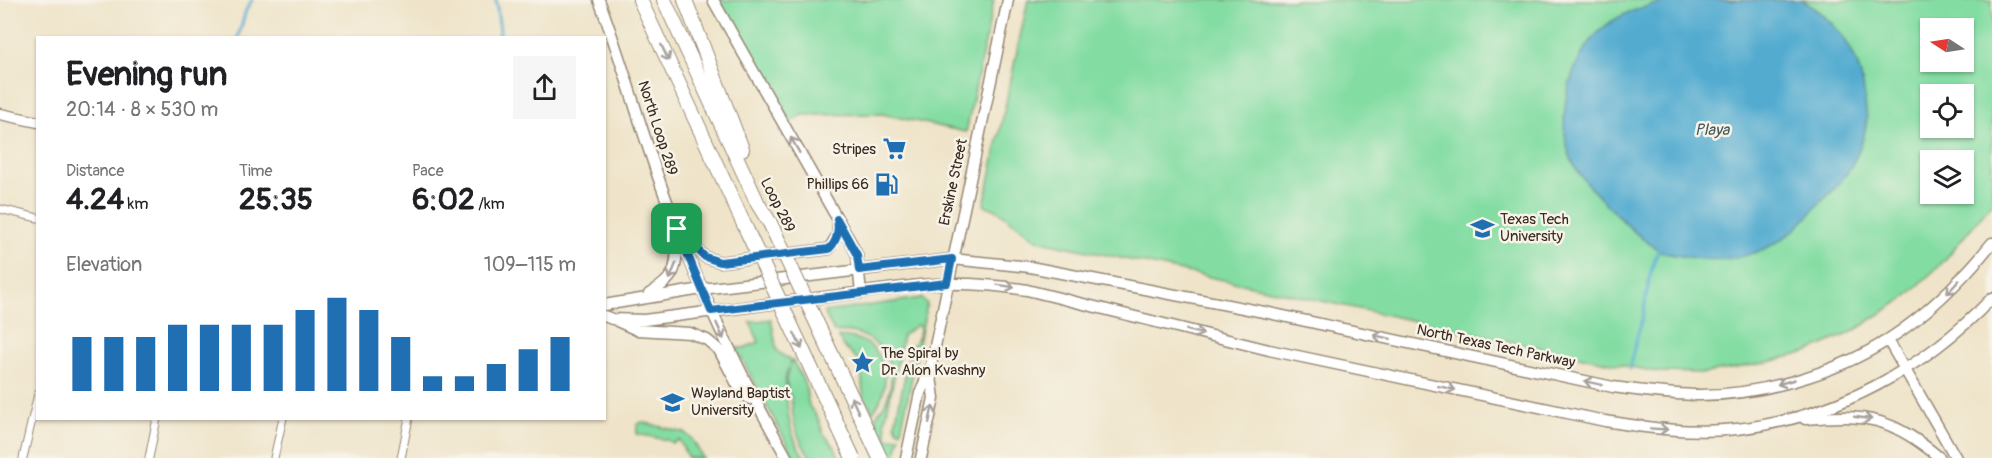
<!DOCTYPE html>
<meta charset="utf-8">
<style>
:root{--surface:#fff;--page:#f6f6f6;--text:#202124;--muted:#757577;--accent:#1f6fb2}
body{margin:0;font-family:Pangolin,sans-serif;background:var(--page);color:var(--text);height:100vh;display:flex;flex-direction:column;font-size:22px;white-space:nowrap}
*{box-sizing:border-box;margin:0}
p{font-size:20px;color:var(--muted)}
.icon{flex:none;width:33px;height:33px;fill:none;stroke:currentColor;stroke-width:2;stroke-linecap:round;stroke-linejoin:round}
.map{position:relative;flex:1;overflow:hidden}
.details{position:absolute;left:36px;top:36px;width:570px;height:384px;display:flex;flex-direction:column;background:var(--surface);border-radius:0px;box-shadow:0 2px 4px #0004}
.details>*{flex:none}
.needle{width:39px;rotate:282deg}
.controls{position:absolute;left:1920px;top:18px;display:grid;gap:12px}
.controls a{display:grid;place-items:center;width:54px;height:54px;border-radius:0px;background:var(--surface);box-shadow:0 2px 4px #0004;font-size:30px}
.pin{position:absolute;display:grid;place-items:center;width:51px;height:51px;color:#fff;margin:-26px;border-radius:12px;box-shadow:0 3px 9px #0006}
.round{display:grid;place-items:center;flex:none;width:63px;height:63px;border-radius:0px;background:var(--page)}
.head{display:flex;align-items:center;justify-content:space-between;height:102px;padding:0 30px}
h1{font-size:33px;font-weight:700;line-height:45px}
.stats{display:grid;grid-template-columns:repeat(3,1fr);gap:9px;height:102px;padding:6px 30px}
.stats div{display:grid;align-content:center}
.stats b{font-size:30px;font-weight:700}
.stats small{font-size:16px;font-weight:400}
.stats p{font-size:16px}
.chart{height:168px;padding:12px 30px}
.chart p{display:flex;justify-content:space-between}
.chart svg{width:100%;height:108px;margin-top:6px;stroke:var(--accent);stroke-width:6}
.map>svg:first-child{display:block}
</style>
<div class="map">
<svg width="1992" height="458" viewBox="0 0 1992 458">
<rect width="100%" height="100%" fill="#f7f3e8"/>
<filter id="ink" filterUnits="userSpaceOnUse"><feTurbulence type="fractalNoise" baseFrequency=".0167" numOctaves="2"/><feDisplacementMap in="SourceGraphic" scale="12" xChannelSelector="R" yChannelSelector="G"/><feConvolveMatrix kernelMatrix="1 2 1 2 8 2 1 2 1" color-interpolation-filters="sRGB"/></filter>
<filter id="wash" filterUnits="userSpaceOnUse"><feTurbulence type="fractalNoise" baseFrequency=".008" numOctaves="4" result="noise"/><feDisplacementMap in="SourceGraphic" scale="24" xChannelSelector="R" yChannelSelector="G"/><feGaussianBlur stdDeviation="1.35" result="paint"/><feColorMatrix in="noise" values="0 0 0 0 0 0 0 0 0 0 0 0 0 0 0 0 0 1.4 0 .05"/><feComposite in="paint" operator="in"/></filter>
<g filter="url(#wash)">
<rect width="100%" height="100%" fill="#efe4c9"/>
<path fill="#83dda3" stroke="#5f8460" stroke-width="1.5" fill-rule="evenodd" d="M718 0H994L966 132 882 114 803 115 790 122Z
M1028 0H1992V203L1943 262 1905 298 1852 332 1807 352 1765 363 1706 373 1657 372 1611 363 1037 240 997 210 984 205ZM1930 28H1964V62H1930ZM1930 94H1964V128H1930ZM1930 160H1964V194H1930Z
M921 298 927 304 901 431 897 429 895 424 911 347 919 337 920 328 917 325 903 335 885 421 887 439 900 437 895 458C884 450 877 429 876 416 909 379 884 326 834 332L824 312Z
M771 319 777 351 791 361 790 365 793 361 805 384 809 406 818 418 823 433 834 446 840 458H812C796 440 792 419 791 396L789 395 786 380 789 367C785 375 785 381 786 390 788 418 789 434 805 458H795L738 352 737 348H744L759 342 750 322Z
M838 337C883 334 898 379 873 412L863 395 861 368 857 359 843 346Z
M642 422 685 433 692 439 703 458H688L679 440 672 443 667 440 637 434V425Z"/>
<path fill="#53acd0" stroke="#476b77" stroke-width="1.5" d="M1674 0H1802C1840 24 1860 53 1865 99 1865 107 1868 117 1866 125 1862 148 1851 172 1834 189 1827 197 1818 203 1812 212 1780 250 1737 266 1687 257 1679 255 1668 255 1661 251 1641 240 1625 223 1609 207 1596 194 1580 178 1572 161 1554 119 1569 59 1603 28 1622 11 1650 5 1674 0Z"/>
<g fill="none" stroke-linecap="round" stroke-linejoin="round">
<path stroke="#53acd0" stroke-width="3" d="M496 0 500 32 496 38
M238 38 246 10 252 0
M1630 369C1632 351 1638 336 1642 318 1648 295 1648 271 1659 249"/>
</g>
</g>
<g filter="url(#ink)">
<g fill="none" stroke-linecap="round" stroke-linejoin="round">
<defs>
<path id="minor" d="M0 209 38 218
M23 458 38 394
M149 458 157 418
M274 458 283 418
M401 458 409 418"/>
<path id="secondary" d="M599 0C625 68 643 139 669 207 701 294 741 377 787 458
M713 0 850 241 857 255 861 293
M0 114 38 122
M684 236 705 257 720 262 829 249 838 234V222
M649 294C679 276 676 267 677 235
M604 305 702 289 952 259 1030 267 1269 313 1613 387C1641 391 1667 394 1695 395 1758 396 1836 374 1889 339 1929 313 1962 280 1992 243
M604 316 612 319 644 320 920 285C957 282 991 284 1027 290L1269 350 1605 421C1648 428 1692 434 1737 429 1835 418 1925 368 1992 298
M617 321 637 330 690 333 707 340 719 350 739 388 750 399
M1888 340 1956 458
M1805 419C1867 413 1892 418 1940 458
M906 458 920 393 930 370 1008 0
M921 458 934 398 930 370"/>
<path id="motorway" d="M640 0 747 231
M664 0 758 204 770 223
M685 0 742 149"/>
</defs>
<use href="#minor" stroke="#958774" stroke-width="9"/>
<use href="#secondary" stroke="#958774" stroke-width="13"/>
<use href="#motorway" stroke="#958774" stroke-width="16"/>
<use href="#minor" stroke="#fff" stroke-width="7"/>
<use href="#secondary" stroke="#fff" stroke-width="10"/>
<use href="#motorway" stroke="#fff" stroke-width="14"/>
<defs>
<path id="motorway-bridge" d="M770 223 880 458
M747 231 853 458"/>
</defs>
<use href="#motorway-bridge" stroke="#958774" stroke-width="16" stroke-linecap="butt"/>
<use href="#motorway-bridge" stroke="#fff" stroke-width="14"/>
</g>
<defs><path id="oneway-shaft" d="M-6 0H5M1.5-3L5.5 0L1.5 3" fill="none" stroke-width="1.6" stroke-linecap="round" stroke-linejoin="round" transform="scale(1.5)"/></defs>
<g stroke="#a79f9a">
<use href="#oneway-shaft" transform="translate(665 53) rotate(65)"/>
<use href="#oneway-shaft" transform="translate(795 145) rotate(-120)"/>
<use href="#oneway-shaft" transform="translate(673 271) rotate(112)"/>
<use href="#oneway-shaft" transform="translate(1006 286) rotate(9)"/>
<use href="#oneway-shaft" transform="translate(1953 287) rotate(133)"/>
<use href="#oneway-shaft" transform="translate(720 331) rotate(66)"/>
<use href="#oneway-shaft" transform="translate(1195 332) rotate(14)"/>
<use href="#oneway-shaft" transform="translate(1382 337) rotate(-168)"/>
<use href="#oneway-shaft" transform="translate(798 341) rotate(65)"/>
<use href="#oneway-shaft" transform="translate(1786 382) rotate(164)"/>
<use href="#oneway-shaft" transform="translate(1593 383) rotate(-168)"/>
<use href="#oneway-shaft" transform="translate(1447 388) rotate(12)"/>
<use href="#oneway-shaft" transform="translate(855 405) rotate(-115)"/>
<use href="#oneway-shaft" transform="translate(931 414) rotate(-78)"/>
<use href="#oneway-shaft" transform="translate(1863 418) rotate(8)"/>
<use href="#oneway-shaft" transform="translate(1659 429) rotate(4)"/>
</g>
</g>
<g fill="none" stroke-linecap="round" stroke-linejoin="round" filter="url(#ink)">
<defs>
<path id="route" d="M837 219 857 255 859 270 952 259 947 283 711 311 677 229 705 257 720 262 829 249C838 241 839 231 837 219Z"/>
</defs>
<use href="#route" stroke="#fff" stroke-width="12"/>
<use href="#route" stroke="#1f6fb2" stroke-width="8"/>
</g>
<defs>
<symbol id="supermarket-bare" viewBox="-9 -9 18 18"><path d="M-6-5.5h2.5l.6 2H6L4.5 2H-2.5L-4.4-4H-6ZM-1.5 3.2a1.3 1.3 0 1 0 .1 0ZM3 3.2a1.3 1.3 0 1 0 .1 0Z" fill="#1f6fb2" stroke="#f7f3e8" stroke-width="2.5" paint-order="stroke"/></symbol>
<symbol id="fuel-bare" viewBox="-9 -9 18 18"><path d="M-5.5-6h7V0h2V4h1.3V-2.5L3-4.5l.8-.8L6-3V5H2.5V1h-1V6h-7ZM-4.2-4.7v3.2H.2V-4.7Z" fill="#1f6fb2" stroke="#f7f3e8" stroke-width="2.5" paint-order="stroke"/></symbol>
<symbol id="university-bare" viewBox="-9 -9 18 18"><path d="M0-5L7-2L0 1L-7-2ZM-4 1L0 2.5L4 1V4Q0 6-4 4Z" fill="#1f6fb2" stroke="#f7f3e8" stroke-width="2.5" paint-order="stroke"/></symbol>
<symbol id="sight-bare" viewBox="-9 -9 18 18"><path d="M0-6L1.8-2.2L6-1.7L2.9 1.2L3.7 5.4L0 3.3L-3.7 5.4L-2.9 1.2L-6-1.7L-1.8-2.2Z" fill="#1f6fb2" stroke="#f7f3e8" stroke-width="2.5" paint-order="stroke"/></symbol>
</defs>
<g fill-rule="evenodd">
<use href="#supermarket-bare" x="878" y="132" width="33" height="33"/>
<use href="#fuel-bare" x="870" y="168" width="33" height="33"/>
<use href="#university-bare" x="1466" y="212" width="33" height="33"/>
<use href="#sight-bare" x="846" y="346" width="33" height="33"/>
<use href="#university-bare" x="656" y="386" width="33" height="33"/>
</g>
<g text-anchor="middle" stroke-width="5" stroke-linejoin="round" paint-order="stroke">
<g font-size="15" fill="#3b2a1e" stroke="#f7f3e8">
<text transform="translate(658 128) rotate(72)" y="5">North Loop 289</text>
<text transform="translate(953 182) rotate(-78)" y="5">Erskine Street</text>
<text transform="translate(778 205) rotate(63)" y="5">Loop 289</text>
<text transform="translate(1496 346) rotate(12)" y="5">North Texas Tech Parkway</text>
</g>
<g font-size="15" fill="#3b2a1e" stroke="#f7f3e8" text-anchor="start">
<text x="876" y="154" text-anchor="end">Stripes</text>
<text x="869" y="189" text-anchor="end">Phillips 66</text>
<text x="1500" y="224">Texas Tech<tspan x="1500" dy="17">University</tspan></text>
<text x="881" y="358">The Spiral by<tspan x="881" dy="17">Dr. Alon Kvashny</tspan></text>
<text x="691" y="398">Wayland Baptist<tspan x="691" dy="17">University</tspan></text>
</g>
<g font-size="16" font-style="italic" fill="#43585c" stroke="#f7f3e8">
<text x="1712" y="135">Playa</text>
</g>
</g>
</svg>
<div class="controls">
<a><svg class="needle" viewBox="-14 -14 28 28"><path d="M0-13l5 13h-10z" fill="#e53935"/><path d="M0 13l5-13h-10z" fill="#757577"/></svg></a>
<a><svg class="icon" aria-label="locate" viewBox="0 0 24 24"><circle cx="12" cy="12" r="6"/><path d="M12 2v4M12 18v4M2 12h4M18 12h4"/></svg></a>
<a><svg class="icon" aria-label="layers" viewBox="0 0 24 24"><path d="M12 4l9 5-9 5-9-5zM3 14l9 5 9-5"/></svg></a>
</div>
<div class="pin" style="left:677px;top:229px;background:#1e9e55"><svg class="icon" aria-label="arrive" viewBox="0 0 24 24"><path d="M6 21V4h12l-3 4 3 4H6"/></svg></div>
<section class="details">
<div class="head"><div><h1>Evening run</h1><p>20:14 · 8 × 530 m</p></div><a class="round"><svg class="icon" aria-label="share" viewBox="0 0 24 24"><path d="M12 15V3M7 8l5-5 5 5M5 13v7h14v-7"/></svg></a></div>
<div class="stats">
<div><p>Distance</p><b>4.24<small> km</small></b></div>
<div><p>Time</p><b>25:35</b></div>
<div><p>Pace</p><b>6:02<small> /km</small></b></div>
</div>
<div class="chart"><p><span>Elevation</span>109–115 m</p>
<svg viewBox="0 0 160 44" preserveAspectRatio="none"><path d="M5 44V22M15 44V22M25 44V22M35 44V17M45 44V17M55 44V17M65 44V17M75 44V11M85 44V6M95 44V11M105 44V22M115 44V38M125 44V38M135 44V33M145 44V27M155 44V22"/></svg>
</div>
</section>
</div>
